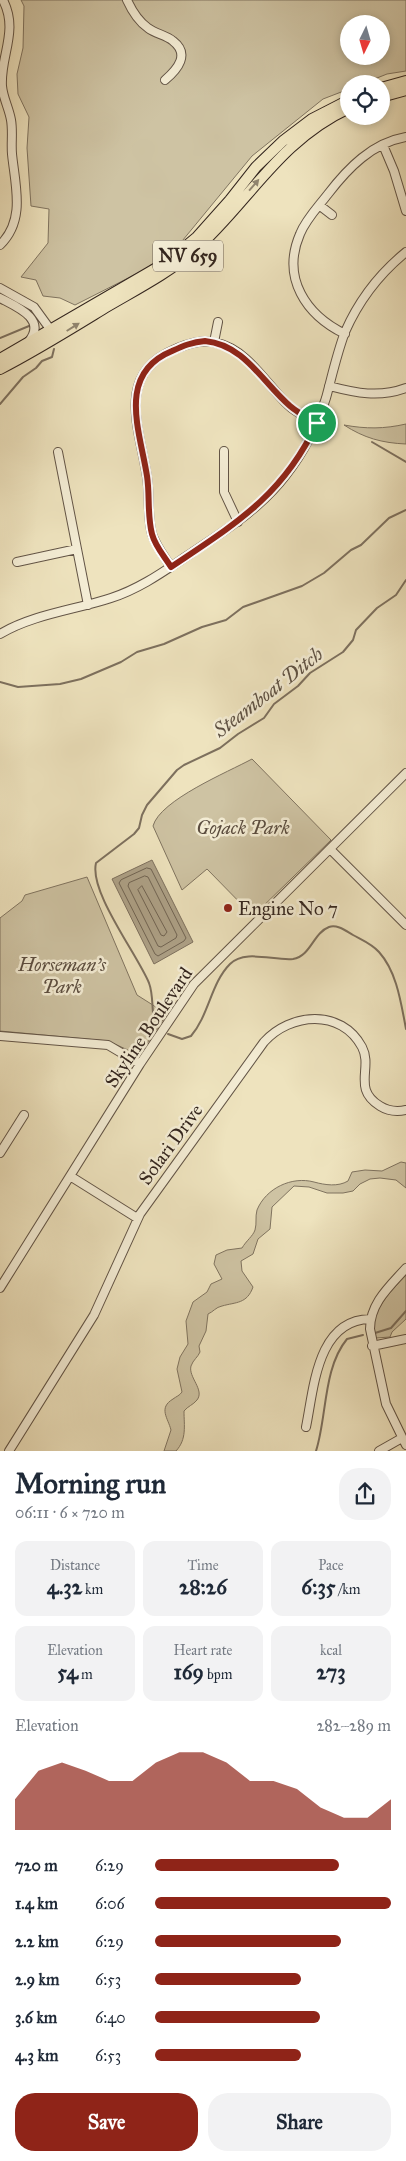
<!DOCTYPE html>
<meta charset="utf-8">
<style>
:root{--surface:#fff;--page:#f2f2f3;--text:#1f2937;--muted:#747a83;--accent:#8f2418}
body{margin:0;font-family:"IM FELL Great Primer",serif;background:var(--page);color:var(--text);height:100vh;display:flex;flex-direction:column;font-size:19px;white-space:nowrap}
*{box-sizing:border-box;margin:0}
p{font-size:16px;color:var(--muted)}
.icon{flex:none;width:28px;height:28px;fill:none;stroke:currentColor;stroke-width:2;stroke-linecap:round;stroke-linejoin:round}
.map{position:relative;height:1451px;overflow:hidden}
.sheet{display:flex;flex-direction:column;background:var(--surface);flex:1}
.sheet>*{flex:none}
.needle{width:32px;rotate:185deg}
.tools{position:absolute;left:340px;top:15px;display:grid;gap:10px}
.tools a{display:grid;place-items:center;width:50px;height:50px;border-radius:50%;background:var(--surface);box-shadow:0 2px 8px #0003;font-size:25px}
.pin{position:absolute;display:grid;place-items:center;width:42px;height:42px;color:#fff;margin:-21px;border:2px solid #fff;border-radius:50%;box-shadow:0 1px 5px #0007}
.round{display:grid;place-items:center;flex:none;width:52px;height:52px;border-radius:20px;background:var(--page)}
.overview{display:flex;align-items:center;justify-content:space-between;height:85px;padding:0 15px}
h1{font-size:28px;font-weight:800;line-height:38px}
.figures{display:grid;grid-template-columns:repeat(3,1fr);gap:8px;height:85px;padding:5px 15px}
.figures div{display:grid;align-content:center;border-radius:12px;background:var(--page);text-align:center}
.figures b{font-size:21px;font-weight:800}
.figures small{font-size:14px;font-weight:400}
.figures p{font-size:14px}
.chart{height:140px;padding:10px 15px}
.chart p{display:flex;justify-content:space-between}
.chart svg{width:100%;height:90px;margin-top:5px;fill:var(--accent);opacity:.7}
.cta{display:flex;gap:10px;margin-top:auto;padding:10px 15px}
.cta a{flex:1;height:58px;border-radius:20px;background:var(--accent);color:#fff;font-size:20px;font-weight:800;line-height:58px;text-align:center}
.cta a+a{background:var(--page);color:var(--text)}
ul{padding:0 15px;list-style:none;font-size:16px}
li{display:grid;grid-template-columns:80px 60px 1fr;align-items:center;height:38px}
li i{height:12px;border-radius:6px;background:var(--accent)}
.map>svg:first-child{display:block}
</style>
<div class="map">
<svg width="406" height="1451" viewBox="0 0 406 1451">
<rect width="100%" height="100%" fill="#eee3be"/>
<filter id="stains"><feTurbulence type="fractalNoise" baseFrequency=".004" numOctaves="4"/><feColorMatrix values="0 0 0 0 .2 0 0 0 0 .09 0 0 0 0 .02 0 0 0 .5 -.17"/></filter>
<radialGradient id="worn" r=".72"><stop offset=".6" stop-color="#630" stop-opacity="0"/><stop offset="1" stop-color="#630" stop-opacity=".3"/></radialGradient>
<path fill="#cec3a3" stroke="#807460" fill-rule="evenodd" d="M21 0H406V71L387 74 362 84H349V89L323 99 252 156 178 246 142 271 75 305 60 298 43 296 36 280 21 277 48 243 49 209 31 206 27 148 29 117 18 94 17 74 23 48 24 6ZM349 24H381V56H349Z
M406 424V444C382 443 364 438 344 425 366 429 384 429 406 424Z
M252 759 331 840 253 916 207 869 182 890 153 826C160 800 228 772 252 759Z
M87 877 137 995 167 1014 139 1055 108 1041 0 1031V918L22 901 25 895Z
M401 1162 406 1163V1188L396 1180 380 1178 370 1179 360 1184 353 1191 343 1193H327L309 1187 294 1186 272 1207 270 1229 258 1239 253 1254 241 1261 242 1271 253 1287C247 1304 236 1302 222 1306 216 1307 213 1312 208 1314L206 1331 199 1346 200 1352C198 1357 193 1360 191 1366 188 1377 205 1390 197 1400 193 1405 188 1406 184 1411 184 1426 187 1439 176 1451H164L171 1430C168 1418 158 1408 173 1399 177 1396 179 1396 182 1392L177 1369 180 1357 188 1344 186 1321 193 1302 207 1292 211 1284 222 1279 214 1264 216 1255 227 1250 242 1248C246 1241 253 1236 255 1230 257 1223 255 1217 257 1210 266 1188 292 1176 314 1182 325 1185 338 1187 348 1181L352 1172 365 1170 382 1171Z
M406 1275V1319L392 1332 390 1337 376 1338C366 1314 391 1292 406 1275Z"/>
<path fill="#aea288" stroke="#7d705e" d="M152 860 193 942 154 964 112 879Z"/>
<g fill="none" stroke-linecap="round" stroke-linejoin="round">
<path stroke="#706453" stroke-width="1" d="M147 868 151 869 186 938 184 941 158 956 155 954 119 883 121 880Z
M145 876 148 877 177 935 176 938 161 947 158 946 128 886 129 883Z
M142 886 167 932 164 936 161 935 138 890Z"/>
<path stroke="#7d705e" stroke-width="2" d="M0 338 29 326
M0 404 23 377 36 368 42 361 52 357 54 349
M372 442 406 462
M0 682 18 687 60 684 81 679 121 662 137 652 164 644 202 627 226 620 243 607 302 586 324 573 351 550 361 545 389 518 406 510
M155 1025C151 1011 154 996 149 983 137 954 89 892 96 863L134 834 139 828 142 815 147 805 177 770 184 765 220 748 238 734 264 718 274 704 298 686 310 673 343 652 353 640 356 630 377 608 396 595 406 580
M168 1034 182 1039 191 1036C209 1015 211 983 230 964 245 949 274 961 293 959 311 956 313 933 329 927 337 924 346 931 353 935 362 940 372 944 379 952 397 972 401 1003 406 1029
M375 1333 391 1328 406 1311
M316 1451C327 1417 323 1368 347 1339L363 1335"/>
<defs>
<path id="minor" d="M127 0C132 11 138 21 148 28 156 34 166 35 173 41 190 54 178 69 165 80
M383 145 394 171 406 211
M319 205 332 215
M0 245C26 220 15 185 12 154 11 143 13 131 11 120 9 108 3 98 2 86 0 56 19 31 3 0
M0 288 34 307 50 329
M0 298C17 307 47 319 29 341
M345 334C306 315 281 278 300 234 306 219 318 207 328 194 348 168 372 143 406 137
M214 342 218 322
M329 386C356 393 379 398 406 388
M224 451V492L238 522
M58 452 88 605
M17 562 77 549
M171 567C164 556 156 546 152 534 147 516 150 495 147 477 140 430 115 375 173 350 187 344 201 339 217 343 248 350 266 384 288 405 296 413 307 417 317 423
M0 634C34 614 75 610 111 598 142 588 167 569 193 552 227 529 261 508 286 475 304 452 317 426 326 398 332 376 337 353 345 332 359 300 379 274 406 252
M330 849 406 925
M0 1036 108 1045 140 1064
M0 1153 24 1115
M70 1176 137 1218
M406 1268C390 1286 370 1303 370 1329L386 1404 406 1445
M0 1288 140 1064 194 984 406 773
M372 1346 406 1339
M306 1427C314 1388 317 1320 370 1319
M9 1451 94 1315 140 1214 264 1042C290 1013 341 1008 362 1047 373 1068 352 1089 380 1106 388 1111 397 1112 406 1110
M379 1451 402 1438"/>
<path id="major" d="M381 88 406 81
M381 97 406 90
M0 359 167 262 197 237 230 200 256 167 283 141 312 119 349 100
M0 369C37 350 72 328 108 306 137 289 168 273 194 251 249 202 278 141 349 108"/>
</defs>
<use href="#minor" stroke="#625446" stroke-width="10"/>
<use href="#major" stroke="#33251e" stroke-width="12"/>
<use href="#minor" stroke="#f4edd5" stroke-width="8"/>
<use href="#major" stroke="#eee3be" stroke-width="10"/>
</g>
<defs><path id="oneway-solid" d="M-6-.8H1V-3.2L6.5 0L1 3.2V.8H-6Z" transform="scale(1.25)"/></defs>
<g fill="#90846e">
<use href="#oneway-solid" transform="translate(254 185) rotate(-49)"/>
<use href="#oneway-solid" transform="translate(73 327) rotate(-32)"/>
</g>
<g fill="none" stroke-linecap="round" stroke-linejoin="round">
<defs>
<path id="route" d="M205 341C245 345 262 382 290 406 298 413 308 418 317 423 283 496 235 524 171 567 164 556 155 546 152 534 147 515 150 495 147 476 140 431 116 374 172 351 183 346 192 342 205 341Z"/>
</defs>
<use href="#route" stroke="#fff" stroke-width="10"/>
<use href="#route" stroke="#8f2418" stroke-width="6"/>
</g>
<circle fill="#8f2418" stroke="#f4edd5" stroke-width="2" cx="228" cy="908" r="5"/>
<g text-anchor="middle" stroke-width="5" stroke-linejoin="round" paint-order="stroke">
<rect fill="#f4edd5" stroke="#6d6155" stroke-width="1" x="153" y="240.5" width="70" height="31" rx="4"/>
<g font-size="18" font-weight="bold" fill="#33251e">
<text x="188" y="262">NV 659</text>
</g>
<g font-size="19" font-style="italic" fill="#5a4c3f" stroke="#f4edd5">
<text x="243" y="834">Gojack Park</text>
<text x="62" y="971">Horseman's<tspan x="62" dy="22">Park</tspan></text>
</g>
<g font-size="19" fill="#33251e" stroke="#f4edd5" text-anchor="start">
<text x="238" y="915">Engine No 7</text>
</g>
<g font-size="19" fill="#33251e" stroke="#f4edd5">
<text transform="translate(148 1027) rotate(-56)" y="7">Skyline Boulevard</text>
<text transform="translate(170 1144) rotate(-54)" y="7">Solari Drive</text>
</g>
<g font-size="20" font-style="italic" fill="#5e5143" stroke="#f4edd5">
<text transform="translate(268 692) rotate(-38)" y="7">Steamboat Ditch</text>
</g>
</g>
<rect width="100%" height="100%" filter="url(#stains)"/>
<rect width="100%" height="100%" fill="url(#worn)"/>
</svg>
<div class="tools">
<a><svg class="needle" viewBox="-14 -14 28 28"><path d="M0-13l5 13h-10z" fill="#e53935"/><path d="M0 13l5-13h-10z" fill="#747a83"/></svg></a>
<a><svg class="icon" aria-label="locate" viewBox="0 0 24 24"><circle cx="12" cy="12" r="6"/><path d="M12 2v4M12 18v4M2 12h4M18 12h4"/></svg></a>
</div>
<div class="pin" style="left:317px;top:423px;background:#1e9e55"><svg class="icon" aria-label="arrive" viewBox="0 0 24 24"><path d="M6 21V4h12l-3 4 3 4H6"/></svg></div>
</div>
<section class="sheet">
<div class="overview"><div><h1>Morning run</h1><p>06:11 · 6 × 720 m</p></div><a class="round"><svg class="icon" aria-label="share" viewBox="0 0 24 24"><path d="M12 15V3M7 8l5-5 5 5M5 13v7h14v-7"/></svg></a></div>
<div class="figures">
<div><p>Distance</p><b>4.32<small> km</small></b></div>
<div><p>Time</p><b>28:26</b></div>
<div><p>Pace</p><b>6:35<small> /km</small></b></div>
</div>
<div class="figures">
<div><p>Elevation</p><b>54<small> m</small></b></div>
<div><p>Heart rate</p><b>169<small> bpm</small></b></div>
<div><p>kcal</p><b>273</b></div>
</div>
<div class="chart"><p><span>Elevation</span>282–289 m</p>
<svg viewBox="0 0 160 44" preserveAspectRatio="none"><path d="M0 44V29L10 15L20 11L30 15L40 20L50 20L60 11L70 6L80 6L90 11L100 20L110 20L120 24L130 33L140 38L150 38L160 29V44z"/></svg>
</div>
<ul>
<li><b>720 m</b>6:29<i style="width:78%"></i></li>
<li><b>1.4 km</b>6:06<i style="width:100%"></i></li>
<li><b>2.2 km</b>6:29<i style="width:79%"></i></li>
<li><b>2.9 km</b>6:53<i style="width:62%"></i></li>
<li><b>3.6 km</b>6:40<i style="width:70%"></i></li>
<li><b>4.3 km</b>6:53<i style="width:62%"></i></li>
</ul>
<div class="cta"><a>Save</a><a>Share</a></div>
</section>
